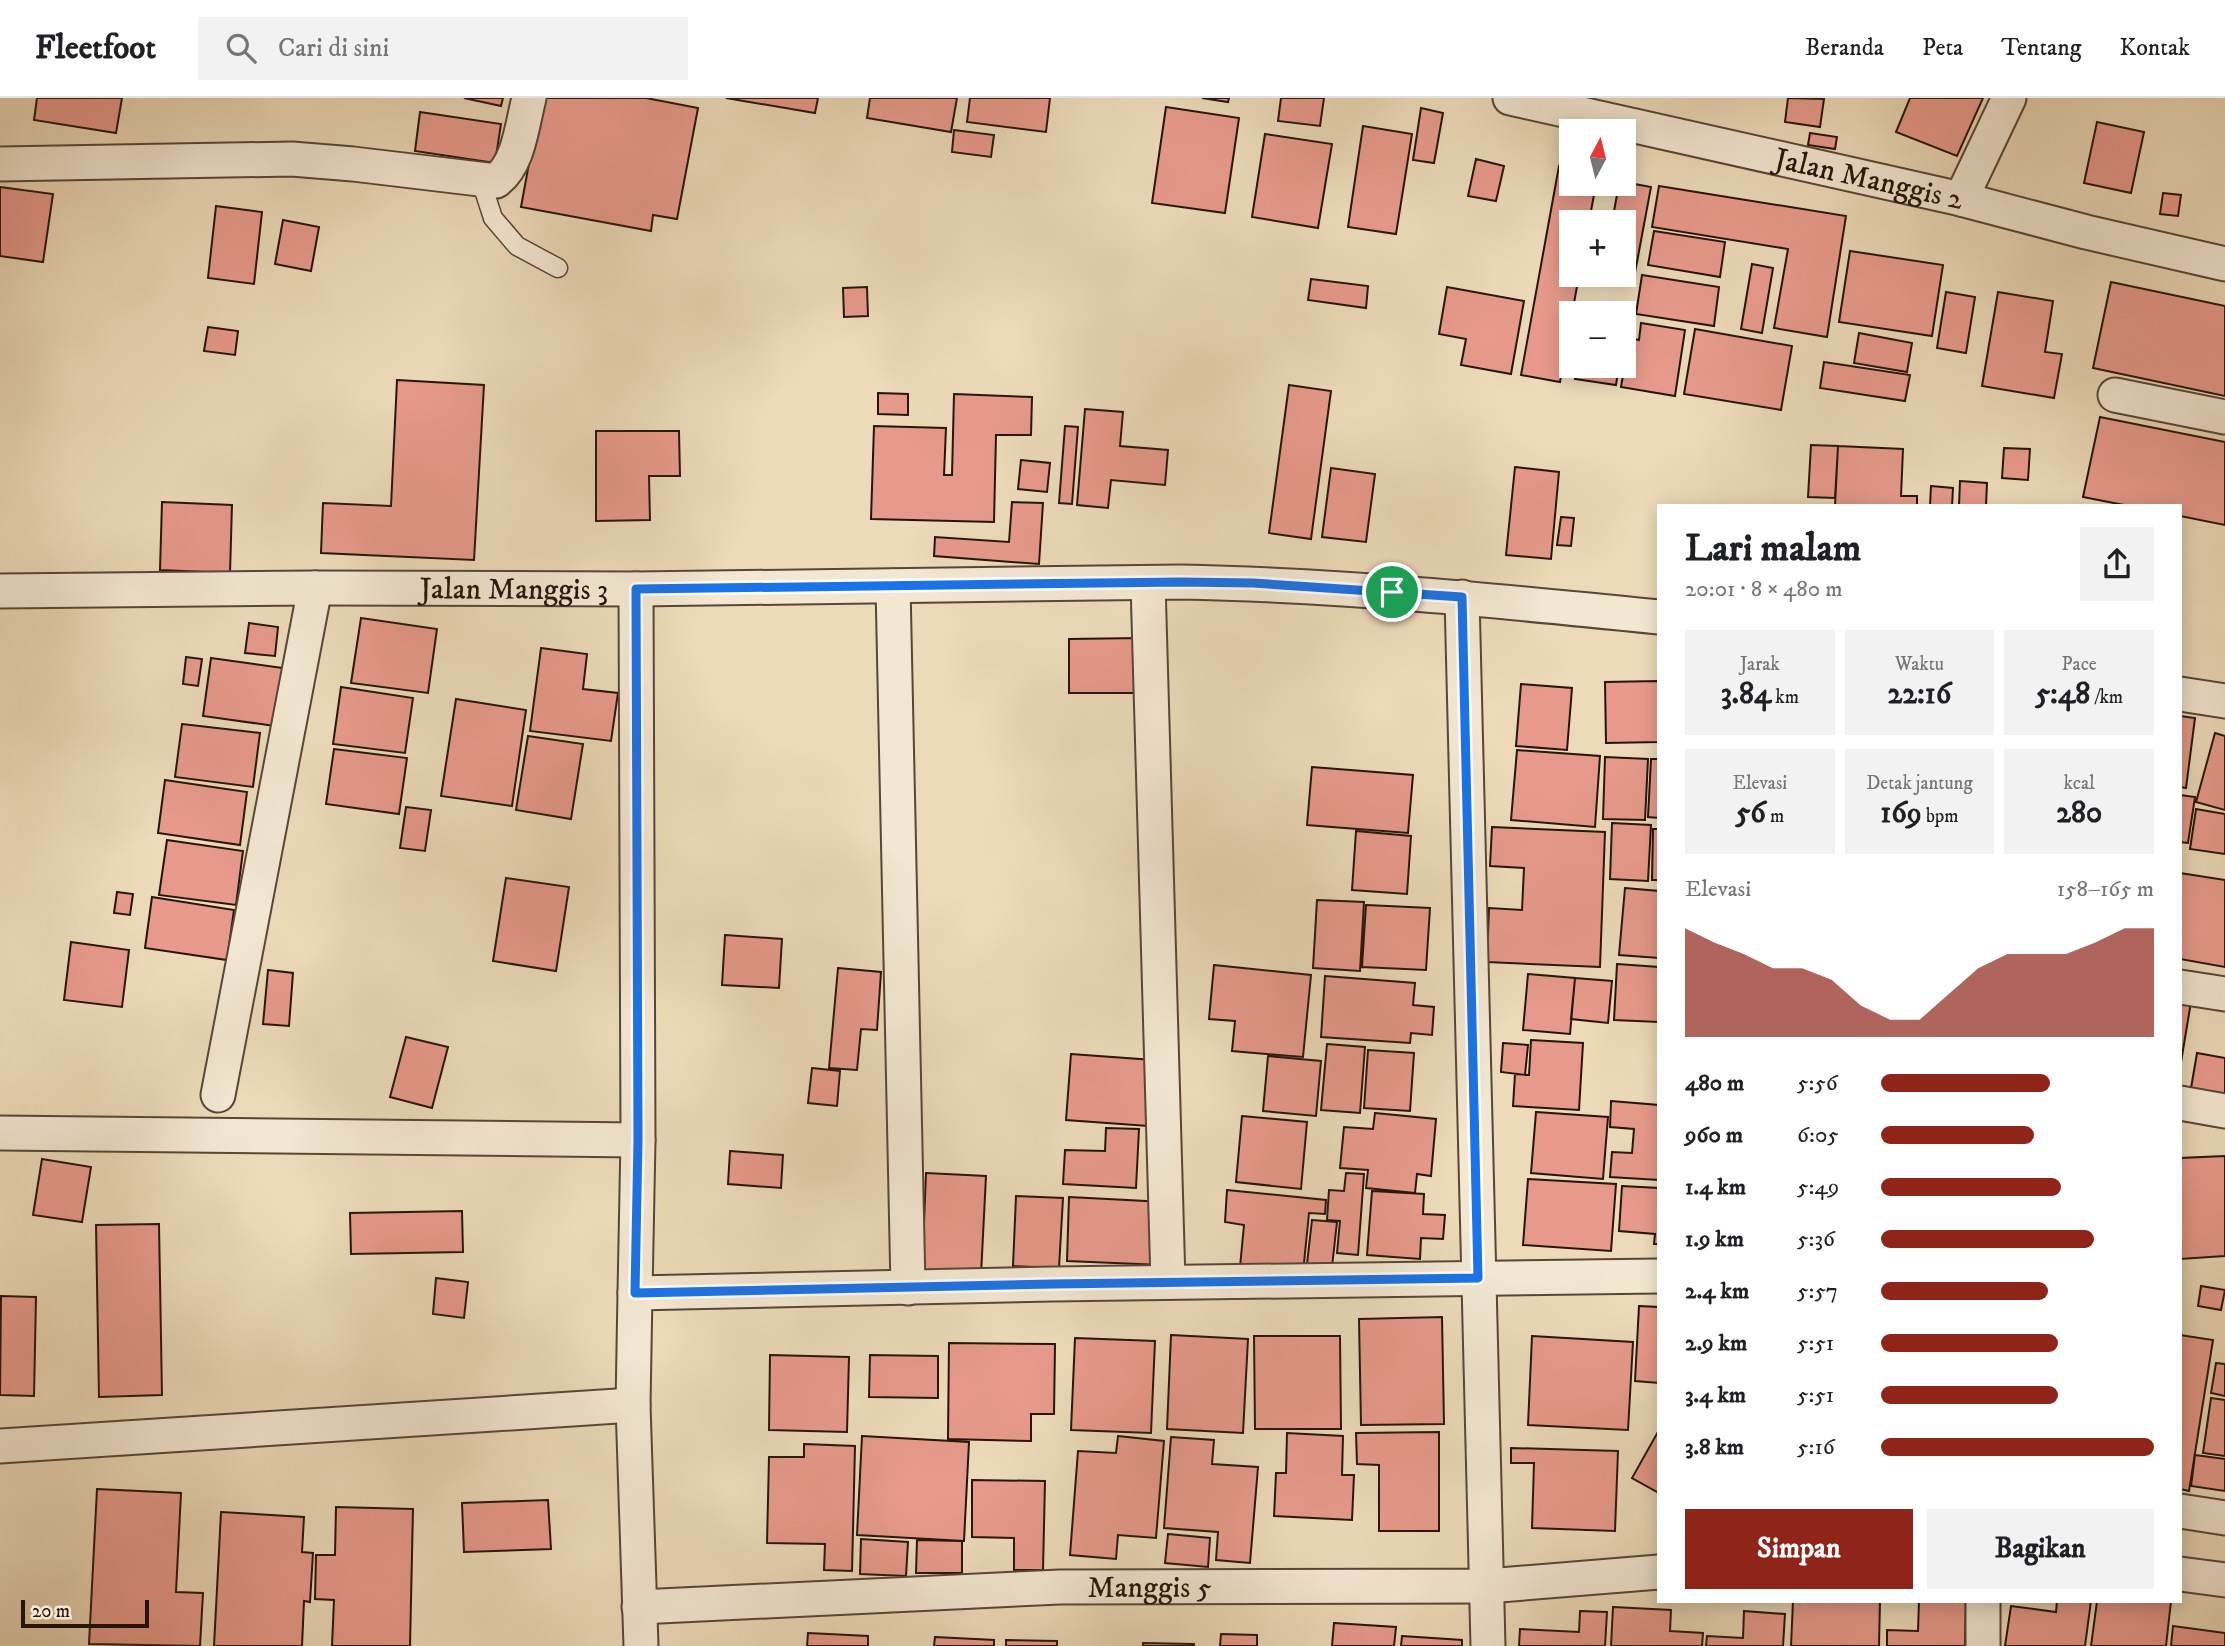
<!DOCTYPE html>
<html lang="id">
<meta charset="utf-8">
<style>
:root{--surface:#fff;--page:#f2f2f2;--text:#202124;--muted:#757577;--line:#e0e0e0;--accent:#8f2418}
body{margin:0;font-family:"IM FELL DW Pica",serif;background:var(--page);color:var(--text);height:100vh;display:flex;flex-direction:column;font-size:26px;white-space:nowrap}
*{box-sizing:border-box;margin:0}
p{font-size:23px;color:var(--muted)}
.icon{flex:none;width:38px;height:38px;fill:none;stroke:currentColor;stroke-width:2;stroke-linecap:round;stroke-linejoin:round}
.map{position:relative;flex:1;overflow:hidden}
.details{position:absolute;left:1657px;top:406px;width:525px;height:1099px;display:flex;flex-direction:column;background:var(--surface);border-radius:0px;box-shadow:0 4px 18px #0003}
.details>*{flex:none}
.needle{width:46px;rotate:7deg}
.tools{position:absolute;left:1559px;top:21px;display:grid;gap:14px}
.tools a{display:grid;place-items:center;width:77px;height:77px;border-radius:0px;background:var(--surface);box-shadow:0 4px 18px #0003;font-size:35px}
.scale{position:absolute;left:21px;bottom:18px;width:128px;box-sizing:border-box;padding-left:7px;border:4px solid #27140c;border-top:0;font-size:19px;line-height:24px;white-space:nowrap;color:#27140c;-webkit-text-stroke:5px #f3e7d2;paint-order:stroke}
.pin{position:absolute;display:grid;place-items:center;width:60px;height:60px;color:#fff;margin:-30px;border:4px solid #fff;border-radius:50%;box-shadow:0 2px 7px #0007}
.round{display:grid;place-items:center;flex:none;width:74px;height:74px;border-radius:0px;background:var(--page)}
.head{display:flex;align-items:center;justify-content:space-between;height:119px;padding:0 28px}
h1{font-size:38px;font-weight:700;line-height:52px}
.stats{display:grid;grid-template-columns:repeat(3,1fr);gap:10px;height:119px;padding:7px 28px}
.stats div{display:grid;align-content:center;border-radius:0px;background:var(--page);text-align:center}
.stats b{font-size:30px;font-weight:700}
.stats small{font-size:19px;font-weight:400}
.stats p{font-size:19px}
.chart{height:196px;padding:14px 28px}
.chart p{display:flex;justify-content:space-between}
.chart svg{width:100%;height:126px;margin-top:7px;fill:var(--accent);opacity:.7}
.cta{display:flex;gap:14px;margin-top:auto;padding:14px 28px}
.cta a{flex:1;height:80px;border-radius:0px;background:var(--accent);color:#fff;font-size:28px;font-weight:700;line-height:80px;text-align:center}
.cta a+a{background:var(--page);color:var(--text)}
ul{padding:0 28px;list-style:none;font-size:23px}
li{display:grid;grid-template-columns:112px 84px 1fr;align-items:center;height:52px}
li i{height:18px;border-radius:9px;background:var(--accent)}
header{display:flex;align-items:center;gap:42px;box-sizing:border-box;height:98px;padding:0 35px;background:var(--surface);border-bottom:2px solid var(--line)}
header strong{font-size:33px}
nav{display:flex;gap:38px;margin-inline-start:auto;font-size:24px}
.search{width:490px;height:63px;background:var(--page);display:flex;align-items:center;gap:18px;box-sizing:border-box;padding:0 24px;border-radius:0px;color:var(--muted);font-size:26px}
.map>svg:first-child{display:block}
</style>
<header>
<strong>Fleetfoot</strong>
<div class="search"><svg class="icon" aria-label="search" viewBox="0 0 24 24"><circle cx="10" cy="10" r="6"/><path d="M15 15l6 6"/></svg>Cari di sini</div>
<nav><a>Beranda</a><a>Peta</a><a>Tentang</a><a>Kontak</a></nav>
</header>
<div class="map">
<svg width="2225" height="1548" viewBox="0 0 2225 1548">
<rect width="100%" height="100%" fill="#ecdab9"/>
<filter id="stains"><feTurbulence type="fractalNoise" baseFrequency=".00286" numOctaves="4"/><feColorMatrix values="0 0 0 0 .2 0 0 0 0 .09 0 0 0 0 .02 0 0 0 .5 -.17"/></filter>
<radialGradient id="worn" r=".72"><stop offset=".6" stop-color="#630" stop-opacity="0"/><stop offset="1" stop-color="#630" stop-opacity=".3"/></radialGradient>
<path fill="#e79a8b" stroke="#27140c" stroke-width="2" d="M37 0H122L116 35 34 22Z
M464 0H503L501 8Z
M541 0H646L698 10 677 121 653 117 651 133 521 109Z
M726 0H818L815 15Z
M870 0H957L951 34 867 20Z
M970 0H1050L1046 34 967 24Z
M1202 0H1229L1228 4Z
M1281 0H1324L1320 28 1278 23Z
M1788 0 1824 1 1820 29 1785 24Z
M1910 0H1983L1957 58 1896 34Z
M1166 9 1239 20 1225 115 1152 105Z
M1421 10 1443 15 1434 65 1413 62Z
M420 14 501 26 495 65 415 53Z
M2097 24 2144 34 2131 95 2084 85Z
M1363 28 1412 36 1396 136 1348 129Z
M954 32 994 37 991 59 952 54Z
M1810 35 1837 39 1835 51 1808 47Z
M1265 36 1332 46 1318 130 1252 119Z
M1476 61 1504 68 1496 103 1468 98Z
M1559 68 1572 70V86H1596L1589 124H1572V177H1579L1560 284 1521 277Z
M1624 84 1651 89 1634 180 1619 177H1624V124H1612L1619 86Z
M1659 88 1846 118 1827 239 1774 230 1788 151 1652 129Z
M0 89 53 96 43 164 0 158Z
M2163 95 2181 97 2178 118 2160 116Z
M216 108 262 114 254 186 208 180Z
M283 122 319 129 311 173 275 166Z
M1654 133 1725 144 1720 179 1648 167Z
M1850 153 1943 167 1932 238 1839 224Z
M1752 166 1773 170 1762 235 1741 231Z
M1642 177 1719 189 1714 228 1636 216Z
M1311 181 1368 188 1366 210 1308 202Z
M2111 184 2225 208V298L2093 270Z
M867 189 868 218 844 219 843 190Z
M1447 189 1524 203 1511 276 1461 267 1466 241 1439 236Z
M1946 194 1975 199 1966 255 1937 250Z
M1998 194 2053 203 2045 254 2062 256 2054 300 1982 288Z
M1587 207 1627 214 1624 233V215H1586Z
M1641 225 1685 232 1675 298 1621 289 1629 240 1639 242Z
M208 229 238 233 235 257 204 253Z
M1695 231 1792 248 1781 312 1684 296Z
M1859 235 1912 245 1907 274 1854 265Z
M1824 264 1910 277 1905 303 1820 290Z
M1578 268H1619L1616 287 1575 281Z
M397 282 484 287 474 462 321 455 323 405 391 408Z
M1289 287 1331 293 1311 441 1269 435Z
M878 295 908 296V317L878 316Z
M954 296 1032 299 1031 337H996L994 424 871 421 874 328 946 330 944 377H952Z
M1085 311 1123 314 1120 348 1168 352 1165 387 1111 382 1108 410 1077 407Z
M2100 319 2225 344V427L2180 418V408H2129L2083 399Z
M1065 328 1078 329 1072 406 1059 405Z
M596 333H679L680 378H649L650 422 596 423Z
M1811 347 1838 348 1835 400 1808 399Z
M1838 348 1903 351 1901 398H1917V408H1835Z
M2004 350 2030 351 2028 382 2002 380Z
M1021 362 1050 365 1047 394 1018 391Z
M1515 369 1559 374 1551 461 1506 457Z
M1331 370 1375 376 1366 444 1322 439Z
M1960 383 1987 385 1986 408H1959Z
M1931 388 1953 390 1952 408H1930Z
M162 404 232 407 230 475 160 472Z
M1012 404 1043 405 1039 466 934 458 935 439 1009 444Z
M1561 419 1574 420 1571 448 1557 447Z
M361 520 437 531 428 595 351 585Z
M249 525 278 529 275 558 245 555Z
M1140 540 1141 595H1069V541Z
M541 550 587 556 583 591 618 595 611 643 530 633Z
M186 559 202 561 198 588 183 586Z
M211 560 290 571 282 629 203 618Z
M1659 583V644L1606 645 1605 584Z
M1521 586 1572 590 1567 652 1516 648Z
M341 589 413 600 405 655 333 646Z
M456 601 526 612 512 708 441 698Z
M2180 618 2195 620 2186 690 2180 689Z
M182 626 260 635 253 689 175 679Z
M2215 635 2225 638V712L2196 704Z
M528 638 583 646 571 721 516 712Z
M334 651 407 660 399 716 326 706Z
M1517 652 1600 658 1595 729 1511 722Z
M1605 659 1648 661 1645 722 1603 721Z
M1651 661H1659V720L1648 719Z
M1312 669 1413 677 1408 735 1307 727Z
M165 682 247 694 240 747 158 735Z
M2180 697 2195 699 2188 745 2180 744Z
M406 709 431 712 425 753 400 750Z
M2196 711 2225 716V756L2190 751Z
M1612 725 1651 727 1648 783 1610 781Z
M1492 729 1605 734 1600 869 1487 864 1489 810 1522 812 1524 770 1490 768Z
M1653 731H1659V782H1652Z
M1356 733 1411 738 1407 796 1352 792Z
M167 742 243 753 236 807 159 797Z
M2180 775 2225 782V869L2180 861Z
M506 780 569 789 556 873 493 863Z
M1625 790 1659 793V860L1619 857Z
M117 794 133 796 130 817 114 815Z
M152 799 234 812 227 862 145 850Z
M1317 802 1364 804 1360 873 1313 870Z
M1366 807 1430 810 1426 872 1362 869Z
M725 837 782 841 779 890 722 887Z
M71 844 129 852 122 909 64 902Z
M1617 866 1659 869V924L1614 922Z
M1214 867 1311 877 1303 959 1232 953 1235 923 1209 921Z
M838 870 881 874 877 932 861 931 857 972 829 970Z
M268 872 293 875 289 928 263 926Z
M1528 876 1575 880 1570 936 1523 932Z
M1325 878 1415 885 1413 907 1434 909 1432 937 1411 935 1410 945 1321 939Z
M1575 880 1612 883 1608 925 1571 921Z
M2180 902 2191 904 2180 970Z
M406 939 448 949 432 1010 390 999Z
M1531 942 1583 945 1579 1012 1513 1008 1515 976 1529 977Z
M1503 945 1528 947 1525 977 1501 974Z
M1327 946 1365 949 1360 1015 1321 1012Z
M1368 952 1414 955 1410 1013 1364 1010Z
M2197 955 2225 960V1002L2190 996Z
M1071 956 1153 962 1148 1028 1066 1022Z
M1268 958 1321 963 1316 1018 1263 1013Z
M812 970 840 973 837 1008 808 1005Z
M1611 1003 1659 1007V1082L1610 1079 1612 1054 1632 1055 1634 1031 1610 1029Z
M1536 1014 1608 1019 1603 1081 1531 1075Z
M1375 1015 1436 1021 1431 1078 1417 1076 1415 1095 1366 1090 1368 1072 1340 1070 1344 1029 1373 1031Z
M1242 1018 1307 1024 1301 1091 1236 1084Z
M1106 1030 1139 1031 1136 1090 1063 1086 1065 1052 1105 1053Z
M730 1053 783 1057 781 1090 728 1086Z
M2225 1058V1158L2180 1161V1060Z
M42 1061 91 1069 82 1124 33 1117Z
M926 1075 986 1078 981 1177 922 1175Z
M1346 1075 1364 1076 1358 1157 1337 1155 1340 1123 1327 1122 1329 1092 1344 1093Z
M1528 1081 1616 1086 1611 1153 1523 1147Z
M1622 1088 1659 1090V1146H1654L1655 1136 1619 1133Z
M1227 1092 1326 1102 1325 1116 1309 1115 1303 1175 1240 1169 1244 1127 1225 1124Z
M1372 1093 1424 1096 1423 1116 1445 1117 1443 1141 1421 1140 1420 1161 1367 1157Z
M1016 1098 1063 1100 1059 1170 1013 1168Z
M1069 1099 1165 1104 1162 1167 1067 1163Z
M462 1113 463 1154 351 1156 350 1115Z
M1312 1122 1337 1124 1332 1169 1307 1166Z
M159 1126 162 1297 99 1299 96 1127Z
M436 1180 468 1184 464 1220 433 1216Z
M2201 1188 2225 1192 2221 1212 2198 1208Z
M1 1198 36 1199 34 1298 0 1297Z
M1639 1208 1659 1209V1285L1635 1283Z
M1442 1219 1444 1326 1361 1327 1359 1221Z
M1171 1237 1248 1241 1243 1335 1167 1331Z
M2180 1237 2213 1242 2189 1393 2180 1391Z
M1254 1238H1340L1341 1331H1255Z
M1532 1238 1633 1244 1628 1332 1528 1327Z
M1075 1240 1155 1243 1151 1335 1071 1332Z
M949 1245 1055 1246 1054 1316H1031V1343L948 1341Z
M770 1257 849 1259 847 1334 769 1332Z
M870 1257 938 1258V1300L869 1299Z
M2216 1265 2225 1266V1298L2211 1295Z
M2211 1300 2225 1302V1358L2203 1355Z
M1659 1332V1395L1632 1380Z
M1439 1334V1433H1379V1367L1357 1366 1356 1335Z
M1287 1335 1343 1338 1342 1377H1354L1352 1422 1274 1418 1276 1375H1286Z
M862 1338 969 1344 964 1443 857 1437Z
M1118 1338 1164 1343 1156 1440 1118 1437 1116 1461 1070 1457 1078 1353 1116 1355Z
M1171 1339 1214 1342 1212 1366 1258 1369 1250 1465 1216 1462 1218 1434 1164 1430Z
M804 1346 855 1348 852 1473 824 1472 825 1446 767 1445 769 1359H804Z
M1511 1350 1618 1353 1615 1433 1532 1430 1534 1365H1511Z
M2195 1357 2225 1361V1393L2191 1388Z
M972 1382 1045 1383 1043 1472H1014V1440L972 1439Z
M97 1391 181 1395 176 1494 203 1495 200 1548 89 1546Z
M548 1402 551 1451 464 1454 462 1405Z
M336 1409 413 1411 410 1548H332L334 1502 315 1501 316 1457H335Z
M221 1414 304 1419 302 1454 313 1455 310 1504 304 1503 302 1548H214Z
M1168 1436 1210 1440 1208 1469 1165 1465Z
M861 1441 908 1444 906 1478 860 1476Z
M917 1442 962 1443V1475H916Z
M1793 1503H1880L1879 1548H1791Z
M1919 1503H1966L1965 1548H1887V1532L1918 1533Z
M2057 1503H2091L2085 1548H2005L2011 1508 2056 1514Z
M2097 1503H2171L2166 1548H2091Z
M1613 1509 1671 1512 1670 1533 1703 1535 1702 1548H1611Z
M1580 1513 1607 1514 1605 1548H1519L1520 1531 1579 1534Z
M1744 1513 1785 1516 1783 1548H1706L1707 1538 1743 1540Z
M1334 1525 1396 1529 1394 1548H1332Z
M2173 1528 2225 1535V1548H2171Z
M808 1535 868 1538V1548H807Z
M1221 1536 1257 1537V1548H1220Z
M1402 1538 1462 1542V1548H1401Z
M935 1539 994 1542V1548H934Z
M1006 1542 1057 1543V1548H1006Z
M1143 1545 1194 1546V1548H1143Z"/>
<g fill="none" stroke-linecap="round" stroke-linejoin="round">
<defs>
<path id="service" d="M481 83 493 120 517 148 558 170"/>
<g id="minor">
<path id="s1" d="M1510 0 1961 101 2086 134 2225 166"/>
<path d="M0 66 292 61 353 66 496 83C519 66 522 27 529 0"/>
<path d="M1961 101 2009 0"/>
<path d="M2115 297 2225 319"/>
<path d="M1148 485 1168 1184"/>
<path d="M893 488 908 1190"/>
<path d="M636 491 638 1042 635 1195 1053 1186 1659 1178"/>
<path id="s2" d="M0 493 315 490 636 491 1181 484C1341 487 1500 503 1659 519"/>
<path d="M1462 499 1488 1548"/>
<path d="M2180 596 2225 603"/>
<path d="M2180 889 2225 896"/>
<path d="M218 997 315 490"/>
<path d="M2180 1005 2225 1013"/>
<path d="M0 1035 638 1042"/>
<path d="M635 1195 633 1307 641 1548"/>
<path d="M0 1348 633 1307"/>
<path d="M2180 1413 2225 1420"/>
<path d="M2180 1476 2225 1482"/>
<path id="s3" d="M639 1509 1060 1489 1487 1488 1659 1474"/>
<path d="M1983 1548V1503"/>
</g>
</defs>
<use href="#service" stroke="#584637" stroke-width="21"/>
<use href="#minor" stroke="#584637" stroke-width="37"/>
<use href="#service" stroke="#f3e7d2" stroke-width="18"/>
<use href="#minor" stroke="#f3e7d2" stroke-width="33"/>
</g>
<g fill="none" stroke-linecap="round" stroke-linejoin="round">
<defs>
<path id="route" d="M1181 484 1253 485 1462 499 1478 1180 1053 1186 635 1195 638 1042 636 491Z"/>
</defs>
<use href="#route" stroke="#fff" stroke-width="14"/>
<use href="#route" stroke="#1a73e8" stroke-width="9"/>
</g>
<g text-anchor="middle" stroke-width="6" stroke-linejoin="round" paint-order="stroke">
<g font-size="30" fill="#27140c" stroke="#f3e7d2">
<text dy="10" stroke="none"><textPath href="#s1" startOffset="368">Jalan Manggis 2</textPath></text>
<text dy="10" stroke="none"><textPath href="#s2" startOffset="514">Jalan Manggis 3</textPath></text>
<text dy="10" stroke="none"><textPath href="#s3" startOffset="511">Manggis 5</textPath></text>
</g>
</g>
<rect width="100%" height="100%" filter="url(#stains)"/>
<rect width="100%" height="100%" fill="url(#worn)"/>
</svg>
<div class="tools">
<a><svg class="needle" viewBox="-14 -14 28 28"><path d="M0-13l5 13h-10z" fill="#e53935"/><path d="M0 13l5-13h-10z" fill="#757577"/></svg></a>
<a>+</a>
<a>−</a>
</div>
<div class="scale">20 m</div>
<div class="pin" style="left:1392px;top:494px;background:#1e9e55"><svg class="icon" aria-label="arrive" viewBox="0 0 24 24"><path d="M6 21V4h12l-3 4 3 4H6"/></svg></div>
<section class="details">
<div class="head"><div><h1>Lari malam</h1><p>20:01 · 8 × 480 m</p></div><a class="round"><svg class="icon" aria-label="share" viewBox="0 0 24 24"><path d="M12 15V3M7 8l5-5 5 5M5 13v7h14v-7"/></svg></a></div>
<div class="stats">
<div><p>Jarak</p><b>3.84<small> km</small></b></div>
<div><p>Waktu</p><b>22:16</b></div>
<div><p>Pace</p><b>5:48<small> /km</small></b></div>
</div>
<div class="stats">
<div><p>Elevasi</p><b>56<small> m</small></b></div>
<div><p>Detak jantung</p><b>169<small> bpm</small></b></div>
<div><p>kcal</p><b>280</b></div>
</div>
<div class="chart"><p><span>Elevasi</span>158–165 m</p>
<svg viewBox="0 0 160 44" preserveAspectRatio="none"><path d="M0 44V6L10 11L20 15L30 20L40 20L50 24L60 33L70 38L80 38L90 29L100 20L110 15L120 15L130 15L140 11L150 6L160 6V44z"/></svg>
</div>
<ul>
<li><b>480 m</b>5:56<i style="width:62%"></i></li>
<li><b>960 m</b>6:05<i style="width:56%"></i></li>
<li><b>1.4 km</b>5:49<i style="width:66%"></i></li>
<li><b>1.9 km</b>5:36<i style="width:78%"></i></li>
<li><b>2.4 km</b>5:57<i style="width:61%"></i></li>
<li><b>2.9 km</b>5:51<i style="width:65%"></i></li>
<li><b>3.4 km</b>5:51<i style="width:65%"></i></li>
<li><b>3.8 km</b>5:16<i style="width:100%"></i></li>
</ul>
<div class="cta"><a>Simpan</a><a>Bagikan</a></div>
</section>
</div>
